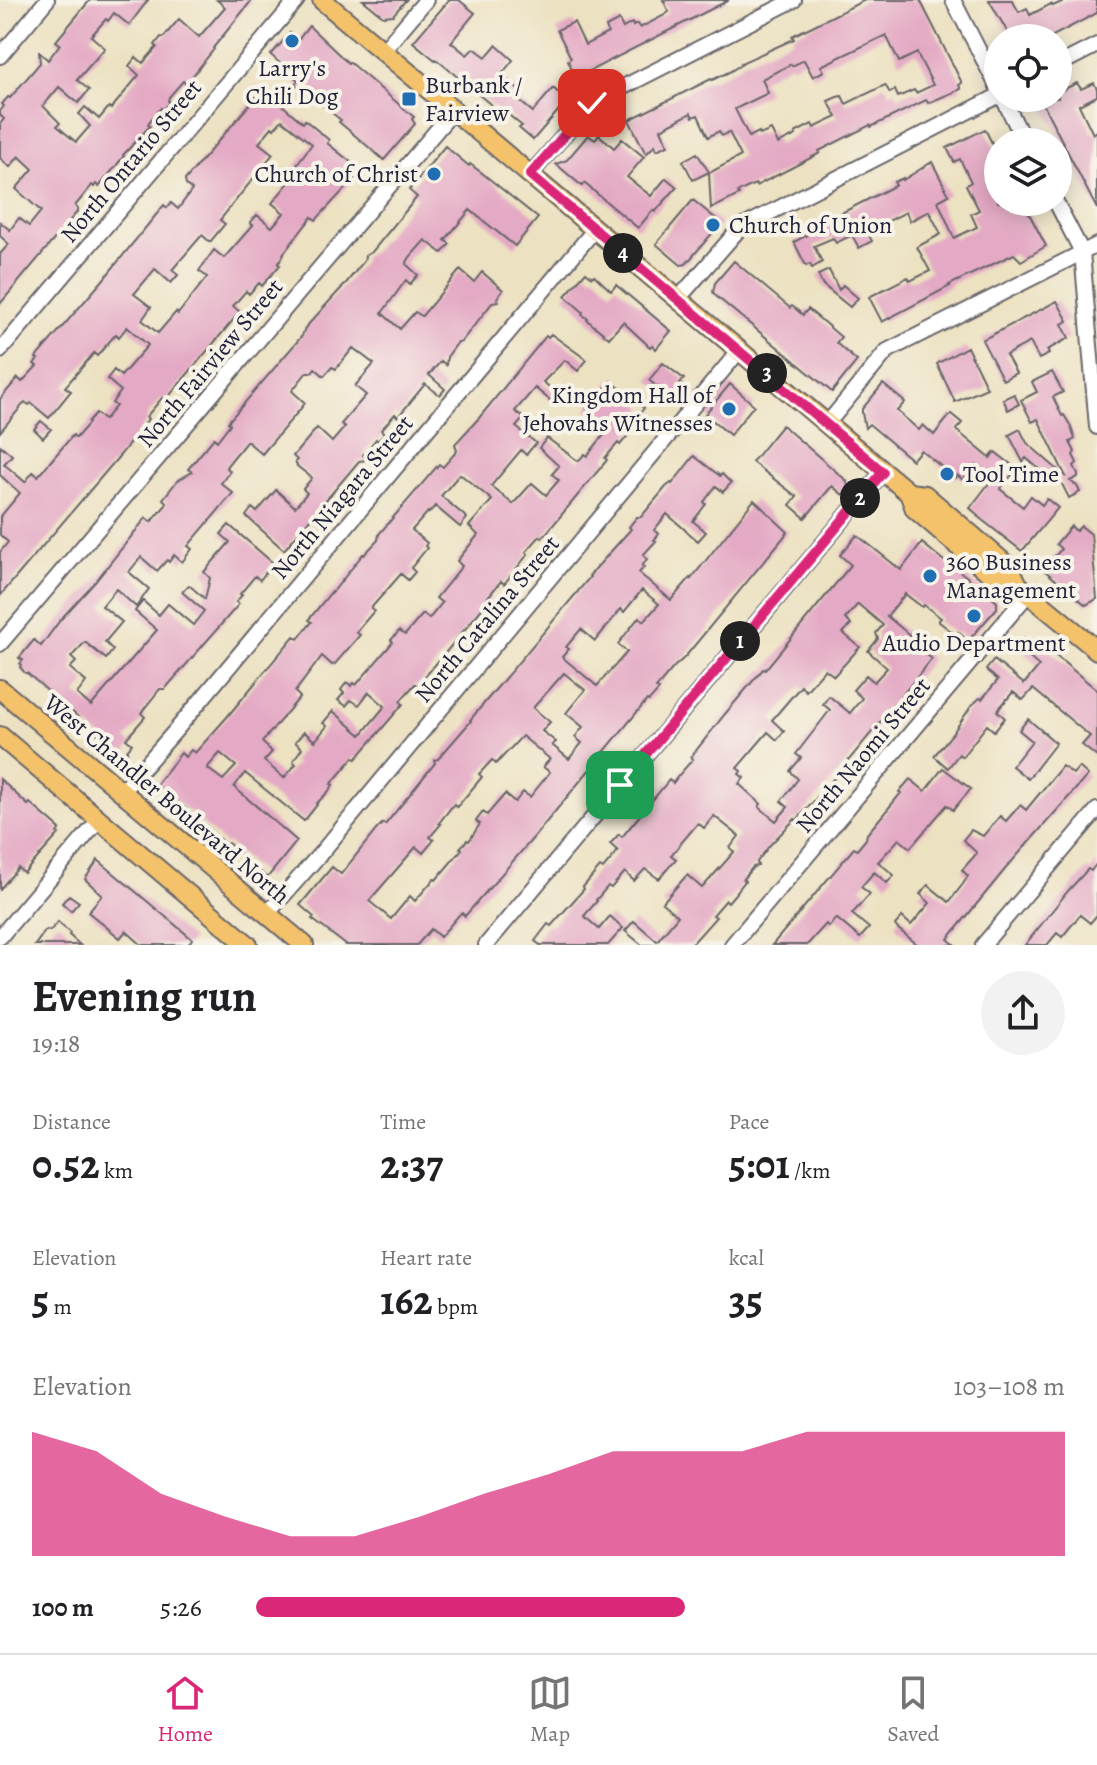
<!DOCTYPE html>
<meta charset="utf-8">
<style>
:root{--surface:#fff;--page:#f2f2f2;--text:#202124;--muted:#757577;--line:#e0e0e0;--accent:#db2777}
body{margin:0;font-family:Alegreya,serif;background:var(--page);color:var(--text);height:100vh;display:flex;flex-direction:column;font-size:30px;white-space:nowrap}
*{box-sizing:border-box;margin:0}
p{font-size:26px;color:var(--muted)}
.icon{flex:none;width:44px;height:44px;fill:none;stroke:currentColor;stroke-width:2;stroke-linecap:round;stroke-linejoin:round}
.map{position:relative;height:945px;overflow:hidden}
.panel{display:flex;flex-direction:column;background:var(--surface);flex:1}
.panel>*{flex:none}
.buttons{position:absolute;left:984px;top:24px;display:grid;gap:16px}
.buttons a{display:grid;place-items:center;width:88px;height:88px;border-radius:50%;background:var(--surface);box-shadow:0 4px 20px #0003;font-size:40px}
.pin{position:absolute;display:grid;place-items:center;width:68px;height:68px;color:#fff;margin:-34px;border-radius:16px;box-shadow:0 4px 12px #0006}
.km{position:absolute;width:40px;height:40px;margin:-20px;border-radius:50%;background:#222;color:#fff;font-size:22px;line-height:40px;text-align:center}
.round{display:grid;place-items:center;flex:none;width:84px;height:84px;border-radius:42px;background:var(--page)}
.headline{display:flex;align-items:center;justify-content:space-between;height:136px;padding:0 32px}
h1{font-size:44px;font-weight:700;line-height:60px}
.stats{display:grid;grid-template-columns:repeat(3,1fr);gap:12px;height:136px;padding:8px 32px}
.stats div{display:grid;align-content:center}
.stats b{font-size:40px;font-weight:700}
.stats small{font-size:22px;font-weight:400}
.stats p{font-size:22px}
.chart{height:224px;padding:16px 32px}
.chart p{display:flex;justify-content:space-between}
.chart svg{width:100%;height:144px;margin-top:8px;fill:var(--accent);opacity:.7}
ul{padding:0 32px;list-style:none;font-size:26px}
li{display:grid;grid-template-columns:128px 96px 1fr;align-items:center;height:60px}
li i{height:20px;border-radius:10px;background:var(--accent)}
.dock{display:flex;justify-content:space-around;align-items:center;height:112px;border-top:2px solid var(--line);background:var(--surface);font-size:22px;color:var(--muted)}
.dock a{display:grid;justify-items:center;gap:4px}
.dock .on{color:var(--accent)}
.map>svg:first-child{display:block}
</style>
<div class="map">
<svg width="1097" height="945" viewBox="0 0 1097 945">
<rect width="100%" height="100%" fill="#f7f3e8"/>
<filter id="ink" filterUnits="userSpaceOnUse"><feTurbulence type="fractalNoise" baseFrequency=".0125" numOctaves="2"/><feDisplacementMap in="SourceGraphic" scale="16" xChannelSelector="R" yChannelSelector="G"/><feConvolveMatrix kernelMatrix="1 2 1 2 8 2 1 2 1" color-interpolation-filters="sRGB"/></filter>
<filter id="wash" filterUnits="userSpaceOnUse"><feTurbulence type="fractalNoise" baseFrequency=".006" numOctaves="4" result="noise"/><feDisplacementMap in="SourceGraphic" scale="32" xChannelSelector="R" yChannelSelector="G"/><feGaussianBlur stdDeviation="1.8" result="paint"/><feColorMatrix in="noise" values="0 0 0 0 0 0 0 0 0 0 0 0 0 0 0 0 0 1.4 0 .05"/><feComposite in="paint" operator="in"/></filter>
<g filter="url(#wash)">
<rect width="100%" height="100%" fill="#ece1c1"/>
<g id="blocks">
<path fill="#e4a9c4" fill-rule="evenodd" d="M90 0H148L129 25 114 13 108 21 106 19 91 36 105 48 77 80 89 90 78 103 59 87 43 106 60 123 57 126 76 142 90 126 79 114 85 107 99 119 109 107 111 109 139 75 129 66 136 57 143 63 157 47 155 45 161 37 163 38 179 19 199 37 225 7 217 0H252L213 48 214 49 186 84 183 81 169 97 168 101 170 102 163 110 161 108 149 122 148 124 150 126 123 155 124 156 99 187 96 184 94 187 92 185 75 206 78 209 77 212 0 304V254L9 244 0 236V222L10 230 19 218 29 226 41 211 16 189 33 169 19 156 10 167 0 158V124L4 119 0 115V111L4 106 2 104 8 97 10 98 40 63 39 52 48 60 60 44 56 41 61 35Z
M363 0H406L393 15 383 16Z
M449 0H459L475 13 451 42 467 55 474 48 486 57 496 45 513 60 501 75 522 93 517 99 533 112 553 88 570 103 561 114 558 111 533 140 519 128 522 126 504 111 502 114 436 59 435 60 413 42Z
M663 0H729L576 78 568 60 571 58 557 30 574 22 585 45 608 33 606 27 619 20 623 28 632 23 633 26 637 24 640 28 663 16 669 12Z
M865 0H920L962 83 959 85 961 89 928 103 926 100 871 127 870 125 819 151 820 153 801 163 756 186 755 184 738 192 739 195 711 209 709 173 741 156 729 132 722 136 719 131 708 137 698 115 693 117 691 113 661 129 668 145 657 150 655 145 646 154 629 120 711 79 712 80 729 72 742 64 741 63 794 39 792 36ZM886 35 899 62 917 53 933 85 916 93 914 90 898 97 895 90 890 93 885 85 846 104 842 96 837 97 828 101 837 117 814 128 812 124 795 133 796 135 778 144 771 130 760 135 759 132 749 137 735 109 768 93 762 79 791 64 792 66 804 60 813 77 824 71 821 66Z
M989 0H1012L1019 12 1027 8 1030 15 1051 4 1053 6 1066 0H1097V13L1049 38H1011Z
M309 26 348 63 349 62 414 117 412 119 415 124 384 160 339 122 341 120 295 84 298 80 271 55 290 33 298 40Z
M1077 83 1081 89 1094 83 1097 89V96L1079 105 1093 134 1097 131V209L1043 104 1046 103 1043 98H1058V92Z
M266 91 303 123 305 120 329 140 327 143 357 167 351 176 354 179 316 220 312 217 283 254 284 255 278 264 280 265 262 286 259 283 249 294 246 291 233 306 240 312 234 319 165 401 162 398 146 417 148 419 146 422 121 454 0 596V552L8 542 0 535V517L20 493 0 475V445L12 455 4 464 25 482 33 472 38 476 73 435 76 438 89 423 88 422 96 413 104 420 116 406 112 403 121 391 107 379 114 370 121 376 148 345 127 327 119 337 116 334 97 356 94 353 65 387 71 391 49 418 31 403 29 405 25 402 0 432V399L18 378 22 382 37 366 34 364 38 359 36 358 38 355 103 280 164 205 167 208 171 203 178 209 192 190 186 185 185 180 256 97 258 100ZM282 120 312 144 287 177 291 180 272 203 284 213 272 227 257 215 250 223 253 225 224 258 214 250 199 271 207 277 178 314 176 312 158 333 142 320 151 307 134 294 155 269 171 283 178 275 172 270 202 235 210 242 225 224 220 220 273 154 259 143 272 127 274 129Z
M985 129 998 155V202H1023L1046 246 1021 261 1014 254 949 285 950 286 882 322 869 297 908 277 910 281 930 271 917 247 941 234 929 211 910 221 906 212 870 230 867 232 872 241 859 248 852 235 836 243 833 238 814 246 822 262 812 268 810 264 806 266 794 242 818 229 823 225 822 223 896 185 894 182 903 178V180L932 162 949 195 938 201 954 238 977 227 971 214 979 210 966 185 971 182 960 159 954 162 947 148Z
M588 135 595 140 599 135 614 148 622 139 644 157 627 177 651 196 666 178 677 187 655 212 653 210 638 228 584 183 582 186 556 164 567 160Z
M445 146 469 166 470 164 482 173 538 218 515 246 470 210 445 240 450 244 442 253 425 240 410 257 406 264 418 275 410 284 406 280 382 313 400 329 415 312 422 316 460 270 474 282 482 272 503 290 497 298 498 301 493 302 461 342H458L447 357 446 365 441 361 429 375 445 389 440 395 425 384 398 417 395 414 381 430 384 433 378 441 376 439 363 455 367 460 359 461 284 550 246 516 252 508 257 512 276 490 295 507 307 493 303 489 312 478 297 466 295 462 297 460 293 456 317 428 332 442 345 427 341 424 366 395 355 386 374 364 353 348 336 369 332 367 324 376 315 368 312 372H307L292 391 305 403 303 406 262 454 248 442H246L233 458 226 467 230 471 221 483 233 493 188 546 192 549 182 562 174 555 169 562 167 560 157 571 141 557 129 572 149 589 136 607 116 589 102 606 122 622 105 642 113 650 106 659 85 642 71 657 76 662 70 668 86 682 77 694 91 706 157 630 135 611 143 601 159 615 168 604 193 625 204 611 182 592 189 585 205 599 210 578 204 572 230 542 221 534 229 525 273 563 260 580 255 576 240 594 242 595 236 602 239 604 165 689H160L144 709 141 713 145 717 126 739 132 744 127 750 128 760 27 673H25L20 667 21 665 20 664 23 660 19 658 34 640 41 646 61 619 95 582 146 518 151 522 166 505V502L163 499 177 481 192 472 188 469 214 438 217 441 230 424 228 422 302 336 305 328 347 282 364 261 365 256 372 252 417 197 409 190Z
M697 153 709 172 693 180 683 161Z
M693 200 721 223 686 264 681 265 656 244Z
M734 261 790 308 792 306 803 315 808 309 841 337 836 343 857 361 832 392 716 296 713 292 715 283Z
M829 270 839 290 843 285 858 298 850 307 823 285 818 275Z
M586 272 592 277 594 275 611 291 616 285 671 331 656 349 652 345 650 347 623 322 609 338 587 320 588 319 582 314 583 312 565 296Z
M1057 301 1068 321 1062 324 1069 338 1047 350 1049 354 1039 359 1030 342 1006 355 1016 373 1003 380 982 340Z
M551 334 587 360 578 371 565 360 543 382 557 393 551 401 535 388 515 411 524 418 516 427 536 443 526 455 521 450 491 486 513 504 532 483 546 495 559 480 552 474 559 466 539 448 547 438 578 461 585 454 587 456 609 429 587 409 611 381 644 408 638 416 641 420 620 445 618 443 605 458 607 460 549 530 542 538 540 536 526 552 528 554 504 584 501 581 488 597 490 599 441 658 417 686 415 684 400 701 403 704 356 759 354 757 331 784 333 785 328 792 316 804 317 805 304 821 245 773 234 787 297 841 267 878 234 848 228 843 226 845 190 812 156 785 181 753 185 757 191 750 195 753 227 717 294 636 298 639 312 622 309 620 310 618 331 592 332 593 363 554 364 555 378 540 379 534 439 464 443 467 457 451 455 444 479 418 546 336 548 337ZM460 474 492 500 469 526 478 535 457 561 462 566 436 598 442 603 429 619 423 614 405 635 399 631 391 640 393 642 356 685 354 683 351 686 347 682 341 690 344 693 338 700 346 706 351 700 359 705 369 692 385 706 361 735 333 711 323 723 327 726 315 741 304 732 295 742 302 748 293 761 296 764 284 778 264 761 272 752 262 742 300 697 295 692 322 656 332 665 335 664 360 635 356 632 374 611 371 608 401 574 408 580 415 572 411 568 427 548 425 546 427 543 412 530 428 512 429 513 435 506 460 527 467 518 441 496ZM220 753 236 766 223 780 207 768Z
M967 347 987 388 955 402 937 364Z
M663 363 684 379 680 384 686 388 675 402 649 380Z
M1052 372 1063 392 1053 397 1062 416 1064 415 1070 425 1075 439 1070 442 1075 452 1073 455 1077 463 1074 466 1078 474V477L1070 481 1077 486 1080 492 1069 498 1055 470 1049 477 1026 458 1023 462 1009 435 1020 429 1027 443 1066 477 1038 419 1032 422 1021 400 1037 392 1032 382Z
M730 384 754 405 730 435 705 414Z
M883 384 905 402 897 411 919 430 923 425 934 435 951 414 962 423 956 430 990 458 995 452 1017 469 1000 489 1023 507 1031 496 1042 505 1047 499 1058 508 1022 551 977 516 978 515 970 508 993 478 976 465 963 480 957 475 955 478 921 450 912 460 869 424 865 428 862 413V409Z
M1014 394 1019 404 1008 410 1003 399Z
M41 421 51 429 43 438 34 429Z
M782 425 847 481 848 489 843 495 832 486 805 518 790 505 797 497 752 462Z
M694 456 720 476 722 474 731 483 723 492 716 486 704 502 706 504 693 521 706 532 698 541 667 514 654 530 659 534 654 540 656 541 643 555 647 559 642 566 644 567 639 573 671 600 690 578 691 579 754 500 788 532 685 657 674 667 656 688 659 690 649 701 647 700 534 837 465 916 462 913 459 915 440 937 431 929 417 945H346L312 919 314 917 300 905 332 867 341 874 377 829 383 823 385 825 435 763 434 760 438 759 471 721 470 720 590 577 589 576 631 529 629 527 637 517H641L666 487 671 483 672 484ZM642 590 659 604 644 621 639 617 618 644 627 652 597 686 562 657 569 649 566 647 581 629 595 641 621 609 624 612ZM564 673 585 690 566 713 583 727 575 737 582 743 569 759 552 745 556 742 542 731 550 722 533 708ZM522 736 550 759 543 767 550 772 530 797 523 792 515 802 505 794 487 815 483 812 476 821 480 824 469 841 467 840 460 848 462 849 436 880 434 879 415 901 410 896 391 919 369 901 416 847 423 853 434 840 430 837 441 824 439 823 454 804 457 807 482 777 479 774 492 760 496 764Z
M1071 526 1076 531 1081 526 1091 534 1097 599 1086 605 1044 570 1061 549 1056 544Z
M857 535 901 570 922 543 949 565 950 563 997 602V608L968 641 958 632 956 635 938 621 941 618 924 605 922 607 905 594 887 616 919 643 922 640 932 649 927 655 932 659 830 783 796 821 795 819 770 845 757 862 758 866 753 867 743 879 745 881 734 895 728 902 726 900 713 915 716 917 691 945H642L625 931 634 921 657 941 678 916 662 903 687 875 702 888 734 852 730 848 739 836 714 816 704 828 698 823 671 855 676 859 659 879 645 869 634 881 625 872 611 888 608 886 596 900 597 901 584 916 599 929 610 916 623 928 608 945H540L535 941 541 933 548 924 551 926 584 889 583 887 600 867 603 869 618 851 610 844 619 834 622 837 669 780 673 783 678 776 693 759 691 757 725 714 763 669 765 670 851 565 840 555ZM858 604 883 625 876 633 878 639 868 651 887 668 874 682 866 675 853 690 862 698 850 713 829 696 823 704 830 710 796 754 801 758 790 771 798 779 781 801 788 807 776 821 759 807 761 804 739 784 744 778 739 774 741 771 737 768 768 732 777 740 784 731 772 720 801 686 806 691 825 669 834 676 860 647 843 633 851 624 845 619Z
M1024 638 1034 646 1038 641 1097 690V757L1082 745 1090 736 1033 689 1023 700 1013 692 997 711 1005 718 994 731 987 725 962 757 959 754 948 768 934 756 953 733 972 705 980 698 982 699 998 680 986 670 994 660 1024 684 1039 666 1017 647Z
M1028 719 1056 743 1028 779 1012 766 1032 741 1019 730Z
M1062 766 1073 774 1079 767 1088 775 1007 867 948 939 955 945H918L897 928 895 925 902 917 911 925 930 903 920 894 928 885 949 902 963 884 968 876 962 870 977 853 963 840 971 830 983 836 1000 816 1006 821 1020 805 1026 810Z
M943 768 971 789 953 810 947 805 910 848 899 839 878 862 894 875 887 883 874 872 861 887 870 894 852 914 869 928 860 938 836 918 829 927 826 924 807 945H772L854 848 857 850 866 839 867 834 901 793 899 792 910 779 925 791Z
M0 779 28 805 30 803 60 829 57 833 59 834 24 873 18 868 0 889Z
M98 860 192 939 188 945H142L126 931 120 938 88 912 102 895 85 879Z
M1097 863V915L1090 923 1080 915 1062 937 1057 933 1047 945H1025L1068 891 1088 869 1091 871Z
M69 895 79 902 71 911 62 903Z
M58 922 70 933 69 935 80 945H35L46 930 50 931Z"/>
</g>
</g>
<g filter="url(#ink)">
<use href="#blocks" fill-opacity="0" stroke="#69656a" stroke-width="2"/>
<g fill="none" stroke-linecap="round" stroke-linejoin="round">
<defs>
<path id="minor" d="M953 0 998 88
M383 51 426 0
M0 56 47 0
M1058 65 1097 45
M1003 98 1025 142
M530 175 592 103 794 0
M1056 202 1082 252 1097 427
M678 299 740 228 998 96
M0 351 297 0
M827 424 887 351 1097 245
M0 644 454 110
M121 793 176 730 595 229
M267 914 321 853 739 351
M0 937 99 820
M486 945 883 472
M732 945 1028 594
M983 945 1097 810"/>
<path id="major" d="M322 0 909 493 915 509 999 581 1018 585 1097 650
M909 493 925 495 1010 568 1018 585
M0 689 304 945
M0 736 248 945"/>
</defs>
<use href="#minor" stroke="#69656a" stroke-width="18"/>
<use href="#major" stroke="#69656a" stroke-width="22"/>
<use href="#minor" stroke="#fff" stroke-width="14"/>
<use href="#major" stroke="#f3c26a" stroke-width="18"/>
</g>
</g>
<g fill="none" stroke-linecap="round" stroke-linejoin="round" filter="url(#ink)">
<defs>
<path id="route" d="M592 103 530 175 883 472 620 785"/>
</defs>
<use href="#route" stroke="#fff" stroke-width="16"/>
<use href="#route" stroke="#db2777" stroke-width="10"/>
</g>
<g fill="#1f6fb2" stroke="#f7f3e8" stroke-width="3">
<circle cx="292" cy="41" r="8"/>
<rect x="401" y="91" width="16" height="16" rx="4"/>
<circle cx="434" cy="174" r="8"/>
<circle cx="713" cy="225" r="8"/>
<circle cx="729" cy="409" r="8"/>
<circle cx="947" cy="474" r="8"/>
<circle cx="930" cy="576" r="8"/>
<circle cx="974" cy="616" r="8"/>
</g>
<g text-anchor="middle" stroke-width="8" stroke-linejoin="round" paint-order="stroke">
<g font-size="24" fill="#22223b" stroke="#f7f3e8" text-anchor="start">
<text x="292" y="76" text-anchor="middle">Larry's<tspan x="292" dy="28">Chili Dog</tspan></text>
<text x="425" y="93">Burbank /<tspan x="425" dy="28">Fairview</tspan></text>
<text x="418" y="182" text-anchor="end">Church of Christ</text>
<text x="729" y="233">Church of Union</text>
<text x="713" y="403" text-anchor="end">Kingdom Hall of<tspan x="713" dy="28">Jehovahs Witnesses</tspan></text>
<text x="963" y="482">Tool Time</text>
<text x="946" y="570">360 Business<tspan x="946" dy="28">Management</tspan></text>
<text x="974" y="651" text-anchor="middle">Audio Department</text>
</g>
<g font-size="24" fill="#22223b" stroke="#f7f3e8">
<text transform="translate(131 161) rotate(-50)" y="8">North Ontario Street</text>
<text transform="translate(210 363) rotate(-50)" y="8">North Fairview Street</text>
<text transform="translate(342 497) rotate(-50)" y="8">North Niagara Street</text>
<text transform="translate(487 619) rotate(-50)" y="8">North Catalina Street</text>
<text transform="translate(863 755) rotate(-50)" y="8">North Naomi Street</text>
<text transform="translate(167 799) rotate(40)" y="8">West Chandler Boulevard North</text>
</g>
</g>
</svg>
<div class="buttons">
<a><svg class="icon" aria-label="locate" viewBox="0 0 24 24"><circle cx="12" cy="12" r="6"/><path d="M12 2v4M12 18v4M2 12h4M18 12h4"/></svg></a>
<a><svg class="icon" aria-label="layers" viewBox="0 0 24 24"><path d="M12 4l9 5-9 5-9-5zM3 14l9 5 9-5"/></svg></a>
</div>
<div class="pin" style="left:620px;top:785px;background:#1e9e55"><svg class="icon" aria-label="arrive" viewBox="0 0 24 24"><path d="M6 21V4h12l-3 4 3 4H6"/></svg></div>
<div class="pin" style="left:592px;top:103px;background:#d93025"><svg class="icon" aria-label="check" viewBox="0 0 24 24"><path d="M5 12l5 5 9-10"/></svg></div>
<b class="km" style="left:740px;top:641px">1</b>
<b class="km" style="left:860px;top:498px">2</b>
<b class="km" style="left:767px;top:373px">3</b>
<b class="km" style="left:623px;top:253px">4</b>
</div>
<section class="panel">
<div class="headline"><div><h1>Evening run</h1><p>19:18</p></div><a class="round"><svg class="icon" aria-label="share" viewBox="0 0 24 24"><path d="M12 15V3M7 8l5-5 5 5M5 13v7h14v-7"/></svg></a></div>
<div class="stats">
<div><p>Distance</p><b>0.52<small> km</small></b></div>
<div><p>Time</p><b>2:37</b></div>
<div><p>Pace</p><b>5:01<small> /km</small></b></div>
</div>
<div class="stats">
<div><p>Elevation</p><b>5<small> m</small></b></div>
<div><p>Heart rate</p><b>162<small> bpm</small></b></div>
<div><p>kcal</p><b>35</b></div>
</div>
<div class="chart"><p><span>Elevation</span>103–108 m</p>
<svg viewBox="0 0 160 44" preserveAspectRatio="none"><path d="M0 44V6L10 12L20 25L30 32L40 38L50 38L60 32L70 25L80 19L90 12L100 12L110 12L120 6L130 6L140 6L150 6L160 6V44z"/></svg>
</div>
<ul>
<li><b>100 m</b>5:26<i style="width:53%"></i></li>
</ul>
</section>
<nav class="dock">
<a class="on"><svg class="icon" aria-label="home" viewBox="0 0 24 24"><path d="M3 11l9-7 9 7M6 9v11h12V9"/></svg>Home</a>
<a><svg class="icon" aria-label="map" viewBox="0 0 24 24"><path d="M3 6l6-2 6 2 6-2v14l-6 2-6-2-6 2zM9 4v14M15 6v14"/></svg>Map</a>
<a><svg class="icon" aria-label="saved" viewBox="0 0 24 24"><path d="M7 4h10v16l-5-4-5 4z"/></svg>Saved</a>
</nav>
